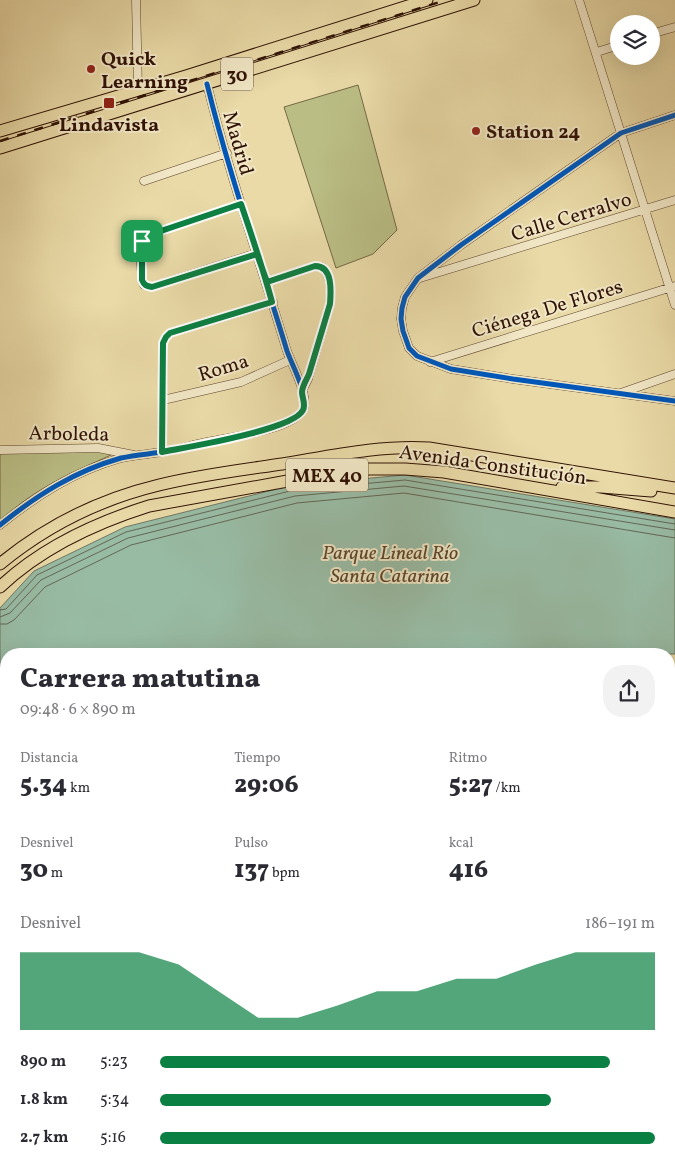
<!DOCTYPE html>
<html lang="es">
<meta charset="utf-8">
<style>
:root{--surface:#fff;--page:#f2f2f3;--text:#2b2b33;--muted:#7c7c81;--accent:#0b8043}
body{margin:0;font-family:Vollkorn,serif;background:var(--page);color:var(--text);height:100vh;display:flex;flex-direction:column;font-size:19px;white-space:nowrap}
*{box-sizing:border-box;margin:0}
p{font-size:16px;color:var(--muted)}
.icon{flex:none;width:28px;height:28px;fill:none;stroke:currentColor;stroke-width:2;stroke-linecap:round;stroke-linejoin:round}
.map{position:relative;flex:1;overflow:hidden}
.sheet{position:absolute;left:0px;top:648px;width:675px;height:519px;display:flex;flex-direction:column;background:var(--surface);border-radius:20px 20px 0 0;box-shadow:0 5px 20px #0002}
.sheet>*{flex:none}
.buttons{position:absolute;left:610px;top:15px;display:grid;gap:10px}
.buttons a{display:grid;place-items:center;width:50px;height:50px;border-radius:50%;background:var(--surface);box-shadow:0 5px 20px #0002;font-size:25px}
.pin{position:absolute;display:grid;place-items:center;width:42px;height:42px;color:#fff;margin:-21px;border-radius:10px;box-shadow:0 2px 8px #0006}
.round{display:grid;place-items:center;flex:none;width:52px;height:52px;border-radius:20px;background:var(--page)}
.headline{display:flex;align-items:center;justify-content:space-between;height:85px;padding:0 20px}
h1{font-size:28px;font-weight:800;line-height:38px}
.stats{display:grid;grid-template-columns:repeat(3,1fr);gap:8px;height:85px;padding:5px 20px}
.stats div{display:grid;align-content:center}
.stats b{font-size:25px;font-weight:800}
.stats small{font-size:14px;font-weight:400}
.stats p{font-size:14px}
.chart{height:140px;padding:10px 20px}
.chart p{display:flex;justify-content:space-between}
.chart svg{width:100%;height:90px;margin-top:5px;fill:var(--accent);opacity:.7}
ul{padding:0 20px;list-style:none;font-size:16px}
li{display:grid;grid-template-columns:80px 60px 1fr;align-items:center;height:38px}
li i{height:12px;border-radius:6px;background:var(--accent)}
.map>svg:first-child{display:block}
</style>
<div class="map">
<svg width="675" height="1166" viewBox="0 0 675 1166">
<rect width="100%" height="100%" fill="#e9daa7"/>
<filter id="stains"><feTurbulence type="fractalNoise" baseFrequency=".004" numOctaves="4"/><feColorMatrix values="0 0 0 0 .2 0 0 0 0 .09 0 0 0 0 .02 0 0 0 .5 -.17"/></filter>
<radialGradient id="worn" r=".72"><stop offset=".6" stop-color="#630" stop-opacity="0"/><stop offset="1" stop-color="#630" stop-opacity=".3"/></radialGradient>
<path fill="#babe85" stroke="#756845" d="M358 85 397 230 373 254 336 268 284 107Z
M106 451 111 453V455C72 473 33 489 2 520H0V453Z
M6 841V901H0V843Z"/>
<path fill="#98bba4" stroke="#6e7764" d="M405 475 675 519V654H6V805L0 808V608L34 571 125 527 293 485Z"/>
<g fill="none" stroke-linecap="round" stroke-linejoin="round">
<path stroke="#646654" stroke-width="1" d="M0 610 6 609 37 575 126 532 294 490 405 480 675 524
M0 617 10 613 41 580 128 538 295 496 404 486 675 530
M0 624H7L14 620 45 587 131 545 297 503 404 493 675 538"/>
<defs>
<path id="minor" d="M136 0 138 90
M579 0 675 305
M651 34 675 27
M597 52 619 45
M675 115 621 133 461 245 418 278 405 297 402 308 401 319 403 331 409 348 417 356 451 369 513 379 675 401
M144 181 227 153
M241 204 146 236 142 241 140 246 142 280 144 285 152 287 257 253
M420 278 675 200
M267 282 315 266 322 267C332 277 331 291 330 304L308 379 302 391
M430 362 675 286
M621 393 675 374
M163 400 241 382 290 360
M0 450 98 448 134 455
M162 452 163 343 166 337 170 333 273 302
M0 525C37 495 75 471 121 458 135 455 149 454 162 452 177 450 192 445 207 442 227 438 297 429 304 408 308 394 292 365 287 351 260 262 229 174 207 84
M669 807 675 806
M669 833H675
M669 868H675
M669 921H675
M669 1051 675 1050
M0 1061 6 1060
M115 1160V1166
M242 1160V1166
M371 1160V1166
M501 1160V1166
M627 1160V1166"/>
<path id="highway" d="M0 131 186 76 427 0
M0 148 474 0
M562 487H601L651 491
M0 564C46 526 101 499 159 485 199 475 241 470 282 464 331 456 379 445 429 448L675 488
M0 587C42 547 95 523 149 506L293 480 369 469H405L444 472 675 512
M669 679H675
M669 700 675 699
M0 817 6 815
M0 835 6 833"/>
</defs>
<use href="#minor" stroke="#5e442e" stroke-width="9"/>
<use href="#highway" stroke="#301205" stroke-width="13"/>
<use href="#minor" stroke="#f1e7c6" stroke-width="8"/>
<use href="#highway" stroke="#e9daa7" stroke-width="11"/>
<path stroke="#301205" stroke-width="2.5" stroke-dasharray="9 9" stroke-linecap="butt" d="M0 141 446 0"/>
<defs>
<path id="cycleway" d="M675 115 621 133 461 245 418 278 405 297 402 308 401 319 403 331 409 348 417 356 451 369 513 379 675 401
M0 525C37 495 75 471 121 458 135 455 149 454 162 452 177 450 192 445 207 442 227 438 297 429 304 408 308 394 292 365 287 351 260 262 229 174 207 84"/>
</defs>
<use href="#cycleway" stroke="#f1e7c6" stroke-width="8"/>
<use href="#cycleway" stroke="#0057b8" stroke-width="5"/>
</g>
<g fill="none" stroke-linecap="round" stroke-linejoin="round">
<defs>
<path id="route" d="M142 241 146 236 241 204C252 236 263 269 272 302L170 333 166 337 163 343 162 452C187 447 294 430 303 410 306 404 302 398 302 392 302 386 307 379 309 374 316 351 323 328 330 304 331 291 333 266 315 266L267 282 257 254 152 287C146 286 144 285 142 280V241"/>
</defs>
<use href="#route" stroke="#fff" stroke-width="10"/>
<use href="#route" stroke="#0b8043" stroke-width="6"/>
</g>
<g fill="#8f2418" stroke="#f1e7c6" stroke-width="2">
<circle cx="91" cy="69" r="5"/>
<rect x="103" y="97" width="12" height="12" rx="2.5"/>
<circle cx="476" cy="131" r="5"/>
</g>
<g text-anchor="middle" stroke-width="4" stroke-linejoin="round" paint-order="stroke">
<g fill="#f1e7c6" stroke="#6a523f" stroke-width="1">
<rect x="221" y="57.5" width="32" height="33" rx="4"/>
<rect x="286" y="458.5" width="82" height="33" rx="4"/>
</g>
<g font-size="19" font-weight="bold" fill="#301205">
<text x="237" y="81">30</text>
<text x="327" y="482">MEX 40</text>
</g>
<g font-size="20" font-weight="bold" fill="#301205" stroke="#f1e7c6" text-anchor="start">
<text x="101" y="65">Quick<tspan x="101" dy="23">Learning</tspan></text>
<text x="109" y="131" text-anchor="middle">Lindavista</text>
<text x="486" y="138">Station 24</text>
</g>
<g font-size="20" fill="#301205" stroke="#f1e7c6">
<text transform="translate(239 143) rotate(74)" y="7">Madrid</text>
<text transform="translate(571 216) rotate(-17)" y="7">Calle Cerralvo</text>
<text transform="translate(547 308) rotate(-17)" y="7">Ciénega De Flores</text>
<text transform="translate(223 367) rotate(-17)" y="7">Roma</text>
<text transform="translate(69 433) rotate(1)" y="7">Arboleda</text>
<text transform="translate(493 464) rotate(8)" y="7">Avenida Constitución</text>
</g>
<g font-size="20" font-style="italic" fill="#59462b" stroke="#f1e7c6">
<text x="390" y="559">Parque Lineal Río<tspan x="390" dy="23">Santa Catarina</tspan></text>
</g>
</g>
<rect width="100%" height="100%" filter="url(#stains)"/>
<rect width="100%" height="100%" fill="url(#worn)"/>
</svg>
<div class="buttons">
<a><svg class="icon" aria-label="layers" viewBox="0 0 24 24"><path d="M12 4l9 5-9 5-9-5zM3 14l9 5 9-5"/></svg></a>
</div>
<div class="pin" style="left:142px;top:241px;background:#1e9e55"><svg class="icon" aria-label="arrive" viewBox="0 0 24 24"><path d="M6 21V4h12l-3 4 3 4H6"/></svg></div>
<section class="sheet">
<div class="headline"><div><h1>Carrera matutina</h1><p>09:48 · 6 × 890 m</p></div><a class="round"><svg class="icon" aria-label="share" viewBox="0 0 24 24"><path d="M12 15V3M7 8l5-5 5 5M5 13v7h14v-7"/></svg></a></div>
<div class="stats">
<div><p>Distancia</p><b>5.34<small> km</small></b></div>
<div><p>Tiempo</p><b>29:06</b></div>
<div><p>Ritmo</p><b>5:27<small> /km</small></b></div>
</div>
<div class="stats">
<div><p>Desnivel</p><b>30<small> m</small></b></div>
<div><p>Pulso</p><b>137<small> bpm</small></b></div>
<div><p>kcal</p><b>416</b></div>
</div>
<div class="chart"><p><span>Desnivel</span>186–191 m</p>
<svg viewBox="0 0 160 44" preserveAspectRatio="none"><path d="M0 44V6L10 6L20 6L30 6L40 12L50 25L60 38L70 38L80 32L90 25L100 25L110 19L120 19L130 12L140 6L150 6L160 6V44z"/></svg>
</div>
<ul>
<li><b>890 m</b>5:23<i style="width:91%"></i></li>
<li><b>1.8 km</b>5:34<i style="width:79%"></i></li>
<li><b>2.7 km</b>5:16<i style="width:100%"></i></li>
</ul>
</section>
</div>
